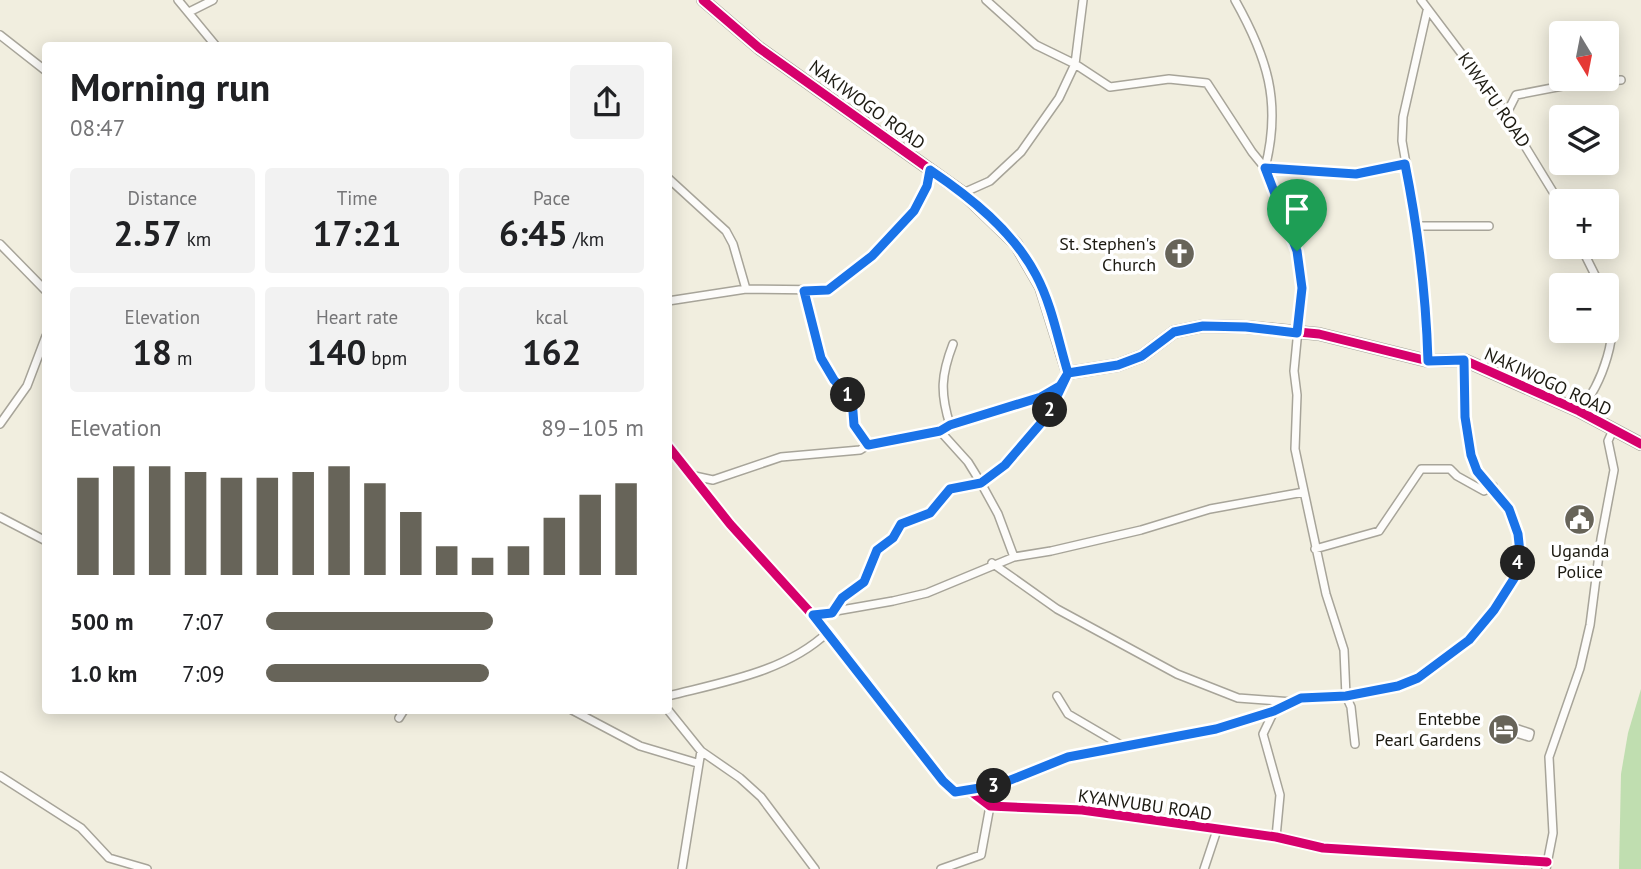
<!DOCTYPE html>
<meta charset="utf-8">
<style>
:root{--surface:#fff;--page:#f2f2f2;--text:#202124;--muted:#757577;--accent:#676459}
body{margin:0;font-family:"PT Sans",sans-serif;background:var(--page);color:var(--text);height:100vh;display:flex;flex-direction:column;font-size:26px;white-space:nowrap}
*{box-sizing:border-box;margin:0}
p{font-size:23px;color:var(--muted)}
.icon{flex:none;width:38px;height:38px;fill:none;stroke:currentColor;stroke-width:2;stroke-linecap:round;stroke-linejoin:round}
.map{position:relative;flex:1;overflow:hidden}
.details{position:absolute;left:42px;top:42px;width:630px;height:672px;display:flex;flex-direction:column;background:var(--surface);border-radius:7px;box-shadow:0 4px 18px #0003}
.details>*{flex:none}
.needle{width:46px;rotate:170deg}
.controls{position:absolute;left:1549px;top:21px;display:grid;gap:14px}
.controls a{display:grid;place-items:center;width:70px;height:70px;border-radius:7px;background:var(--surface);box-shadow:0 4px 18px #0003;font-size:35px}
.pin{position:absolute;display:grid;place-items:center;width:60px;height:60px;color:#fff;margin:-72px -30px;border-radius:50% 50% 50% 0;rotate:-45deg;box-shadow:0 0 7px #0007}
.pin .icon{rotate:45deg}
.km{position:absolute;width:35px;height:35px;margin:-18px;border-radius:50%;background:#222;color:#fff;font-size:19px;line-height:35px;text-align:center}
.round{display:grid;place-items:center;flex:none;width:74px;height:74px;border-radius:7px;background:var(--page)}
.head{display:flex;align-items:center;justify-content:space-between;height:119px;padding:0 28px}
h1{font-size:38px;font-weight:800;line-height:52px}
.stats{display:grid;grid-template-columns:repeat(3,1fr);gap:10px;height:119px;padding:7px 28px}
.stats div{display:grid;align-content:center;border-radius:7px;background:var(--page);text-align:center}
.stats b{font-size:35px;font-weight:800}
.stats small{font-size:19px;font-weight:400}
.stats p{font-size:19px}
.chart{height:196px;padding:14px 28px}
.chart p{display:flex;justify-content:space-between}
.chart svg{width:100%;height:126px;margin-top:7px;stroke:var(--accent);stroke-width:6}
ul{padding:0 28px;list-style:none;font-size:23px}
li{display:grid;grid-template-columns:112px 84px 1fr;align-items:center;height:52px}
li i{height:18px;border-radius:9px;background:var(--accent)}
.map>svg:first-child{display:block}
</style>
<div class="map">
<svg width="1641" height="869" viewBox="0 0 1641 869">
<rect width="100%" height="100%" fill="#f1eedf"/>
<path fill="#c0deb0" d="M1641 689V869H1619L1621 774 1628 733Z"/>
<g fill="none" stroke-linecap="round" stroke-linejoin="round">
<defs>
<path id="street" d="M178 0 216 46
M986 0 1036 45 1075 64 1110 87 1169 79 1207 83 1252 152 1265 168 1297 251 1302 288 1294 371 1297 395 1295 449 1326 594 1344 650 1346 696 1351 707 1355 744
M1235 0C1267 57 1282 102 1265 168L1356 174 1404 164
M1421 0 1498 102 1561 205
M1427 11 1403 117 1402 141 1417 226 1427 314 1428 361
M189 12 213 0
M0 35 46 71
M1506 115 1516 95 1578 83 1621 80
M668 178 726 231 733 244 746 289
M963 193 990 181 1021 152 1059 98 1075 64 1083 0
M1417 226H1489
M0 244 46 291
M1581 247 1600 285
M804 291 821 358 834 381 852 399 854 425 868 445
M668 301 746 289 828 290 872 256 914 211 927 186 930 170
M1579 411C1601 386 1623 330 1606 298
M0 424 27 386 46 336
M950 425C940 393 941 375 953 344
M940 431 968 462 981 483C1015 457 1042 427 1059 387
M668 446 730 524 828 632 943 781 955 792 969 790 990 806 1082 810 1276 837 1323 848 1547 862
M690 475 713 480 781 457 860 450 868 445 940 431 950 425 1041 397 1060 386 1068 373
M0 517 46 541
M1315 549 1379 531 1421 469H1450L1457 476 1484 491 1493 486
M992 563 1057 609 1177 674 1238 698 1292 702
M832 613 842 598 864 581 877 550 893 538 901 524 930 513 950 489 981 483 998 514 1014 557
M813 615 893 601 927 593 1014 557 1051 551 1141 530 1210 509 1304 492
M668 696C723 682 786 672 828 632
M1057 696 1068 714 1121 745
M572 710 640 746 697 763
M668 710 701 751 740 778 761 797 815 869
M1274 711 1263 734 1280 795 1276 837
M399 718 404 710
M1518 729 1530 733 1529 737 1516 733Z
M0 776 81 828 109 858 147 869
M969 790 998 785 1068 756 1216 729 1274 711 1301 698 1346 696 1398 686 1418 678 1469 640 1494 610 1515 577 1520 553 1518 535 1509 509 1477 471 1471 455 1465 417 1464 360
M682 869 701 751
M941 869 981 855 990 806
M1204 869 1217 830
M1546 869 1553 833 1549 757 1580 668 1590 625 1601 539 1614 470 1608 441 1613 430"/>
<path id="secondary" d="M703 0 759 48 963 193 1016 244 1041 287 1068 373 1118 365 1142 356 1174 332 1203 326 1246 327 1319 334 1428 361 1464 360 1579 411 1641 444"/>
</defs>
<use href="#street" stroke="#a7a499" stroke-width="10"/>
<use href="#secondary" stroke="#a7a499" stroke-width="14"/>
<use href="#street" stroke="#fdfcfa" stroke-width="7"/>
<use href="#secondary" stroke="#fdfcfa" stroke-width="10"/>
<defs>
<path id="cycleway" d="M703 0 759 48 963 193 1016 244 1041 287 1068 373 1118 365 1142 356 1174 332 1203 326 1246 327 1319 334 1428 361 1464 360 1579 411 1641 444
M668 446 730 524 828 632 943 781 955 792 969 790 990 806 1082 810 1276 837 1323 848 1547 862"/>
</defs>
<use href="#cycleway" stroke="#fff" stroke-width="13"/>
<use href="#cycleway" stroke="#d6006c" stroke-width="9"/>
</g>
<g fill="none" stroke-linecap="round" stroke-linejoin="round">
<defs>
<path id="route" d="M1297 251 1302 288 1297 333 1246 327 1203 326 1174 332 1142 356 1118 365 1068 373 1060 386 1041 397 950 425 940 431 868 445 854 425 852 399 834 380 821 358 804 291 828 290 872 256 914 211 927 186 930 170C970 197 1013 231 1036 275 1052 305 1058 340 1068 373L1048 415 1005 465 981 483 950 489 930 513 901 524 893 538 877 550 864 582 842 598 832 613 813 615 943 781 955 792 998 785 1068 757 1216 729 1274 711 1301 698 1346 696 1398 686 1418 678 1469 640 1494 610 1515 577 1520 553 1518 534 1509 509 1477 471 1471 455 1465 417 1464 360 1428 361C1426 294 1418 229 1405 164L1356 174 1265 168 1297 251"/>
</defs>
<use href="#route" stroke="#fff" stroke-width="14"/>
<use href="#route" stroke="#1a73e8" stroke-width="9"/>
</g>
<defs>
<symbol id="church-disc" viewBox="-11 -11 22 22"><circle r="9.5" fill="#676459" stroke="#fff"/><path d="M-1.2-6h2.4v3.5h3.3v2.4h-3.3V6h-2.4V-.1h-3.3v-2.4h3.3Z" fill="#fff"/></symbol>
<symbol id="civic-disc" viewBox="-11 -11 22 22"><circle r="9.5" fill="#676459" stroke="#fff"/><path d="M-.6-6.5H3V-4.5H.6V-3L4-1V1h2V6H-6V1h2V-1L-.6-3ZM-1.2 2.5V6h2.4V2.5Z" fill="#fff"/></symbol>
<symbol id="hotel-disc" viewBox="-11 -11 22 22"><circle r="9.5" fill="#676459" stroke="#fff"/><path d="M-6-4.5h1.5V1H6V5H4.5V3h-9V5H-6ZM-4 0a1.8 1.8 0 1 1 3.6 0ZM.5 0V-2.5h3Q6-2.5 6 0Z" fill="#fff"/></symbol>
</defs>
<g fill-rule="evenodd">
<use href="#church-disc" x="1162" y="236" width="35" height="35"/>
<use href="#civic-disc" x="1562" y="502" width="35" height="35"/>
<use href="#hotel-disc" x="1486" y="712" width="35" height="35"/>
</g>
<g text-anchor="middle" stroke-width="7" stroke-linejoin="round" paint-order="stroke">
<g font-size="18" fill="#1c1a11" stroke="#fff">
<text transform="translate(1494 100) rotate(55)" y="6">KIWAFU ROAD</text>
<text transform="translate(867 105) rotate(36)" y="6">NAKIWOGO ROAD</text>
<text transform="translate(1548 382) rotate(25)" y="6">NAKIWOGO ROAD</text>
<text transform="translate(1145 805) rotate(8)" y="6">KYANVUBU ROAD</text>
</g>
<g font-size="18" fill="#1c1a11" stroke="#fff" text-anchor="end">
<text x="1156" y="250">St. Stephen's<tspan x="1156" dy="21">Church</tspan></text>
<text x="1580" y="557" text-anchor="middle">Uganda<tspan x="1580" dy="21">Police</tspan></text>
<text x="1481" y="725">Entebbe<tspan x="1481" dy="21">Pearl Gardens</tspan></text>
</g>
</g>
</svg>
<div class="controls">
<a><svg class="needle" viewBox="-14 -14 28 28"><path d="M0-13l5 13h-10z" fill="#e53935"/><path d="M0 13l5-13h-10z" fill="#757577"/></svg></a>
<a><svg class="icon" aria-label="layers" viewBox="0 0 24 24"><path d="M12 4l9 5-9 5-9-5zM3 14l9 5 9-5"/></svg></a>
<a>+</a>
<a>−</a>
</div>
<div class="pin" style="left:1297px;top:251px;background:#1e9e55"><svg class="icon" aria-label="arrive" viewBox="0 0 24 24"><path d="M6 21V4h12l-3 4 3 4H6"/></svg></div>
<b class="km" style="left:848px;top:395px">1</b>
<b class="km" style="left:1050px;top:410px">2</b>
<b class="km" style="left:994px;top:786px">3</b>
<b class="km" style="left:1518px;top:563px">4</b>
<section class="details">
<div class="head"><div><h1>Morning run</h1><p>08:47</p></div><a class="round"><svg class="icon" aria-label="share" viewBox="0 0 24 24"><path d="M12 15V3M7 8l5-5 5 5M5 13v7h14v-7"/></svg></a></div>
<div class="stats">
<div><p>Distance</p><b>2.57<small> km</small></b></div>
<div><p>Time</p><b>17:21</b></div>
<div><p>Pace</p><b>6:45<small> /km</small></b></div>
</div>
<div class="stats">
<div><p>Elevation</p><b>18<small> m</small></b></div>
<div><p>Heart rate</p><b>140<small> bpm</small></b></div>
<div><p>kcal</p><b>162</b></div>
</div>
<div class="chart"><p><span>Elevation</span>89–105 m</p>
<svg viewBox="0 0 160 44" preserveAspectRatio="none"><path d="M5 44V10M15 44V6M25 44V6M35 44V8M45 44V10M55 44V10M65 44V8M75 44V6M85 44V12M95 44V22M105 44V34M115 44V38M125 44V34M135 44V24M145 44V16M155 44V12"/></svg>
</div>
<ul>
<li><b>500 m</b>7:07<i style="width:60%"></i></li>
<li><b>1.0 km</b>7:09<i style="width:59%"></i></li>
</ul>
</section>
</div>
